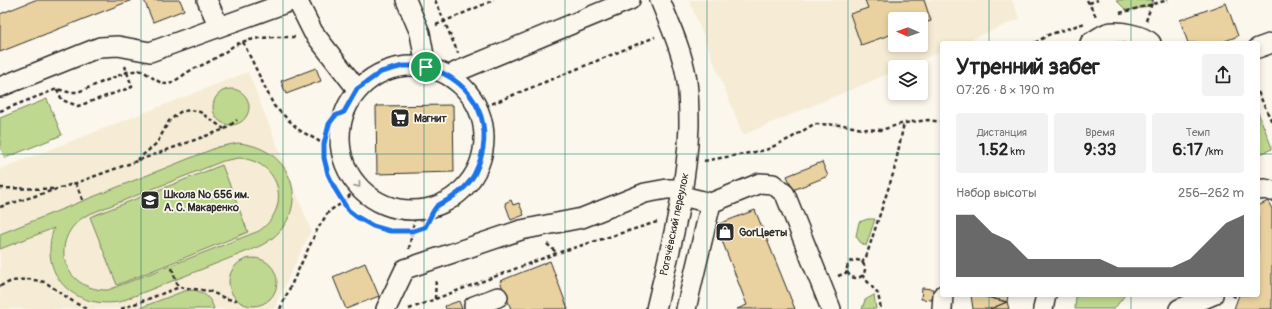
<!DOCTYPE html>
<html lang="ru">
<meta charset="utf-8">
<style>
:root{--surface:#fff;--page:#f2f2f2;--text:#222;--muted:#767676;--accent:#2b2b2b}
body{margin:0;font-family:Pangolin,sans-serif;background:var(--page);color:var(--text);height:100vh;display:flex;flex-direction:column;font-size:15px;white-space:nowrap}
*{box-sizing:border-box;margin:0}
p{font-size:13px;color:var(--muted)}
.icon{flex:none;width:22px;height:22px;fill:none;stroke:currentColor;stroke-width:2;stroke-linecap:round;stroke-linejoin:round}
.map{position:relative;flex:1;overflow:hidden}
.drawer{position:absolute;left:940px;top:41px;width:320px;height:256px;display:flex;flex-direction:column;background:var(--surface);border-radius:4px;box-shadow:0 2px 6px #0003}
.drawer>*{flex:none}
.needle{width:26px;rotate:272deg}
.controls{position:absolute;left:888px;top:12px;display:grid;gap:8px}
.controls a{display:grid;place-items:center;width:40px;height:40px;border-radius:4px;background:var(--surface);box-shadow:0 2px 6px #0003;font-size:20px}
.pin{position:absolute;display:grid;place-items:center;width:34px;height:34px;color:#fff;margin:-17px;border:2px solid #fff;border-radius:50%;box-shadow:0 1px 4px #0007}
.round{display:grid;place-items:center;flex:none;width:42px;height:42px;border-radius:4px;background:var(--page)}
.headline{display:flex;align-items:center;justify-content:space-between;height:68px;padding:0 16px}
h1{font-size:22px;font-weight:700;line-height:30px}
.stats{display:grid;grid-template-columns:repeat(3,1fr);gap:6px;height:68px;padding:4px 16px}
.stats div{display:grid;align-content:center;border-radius:4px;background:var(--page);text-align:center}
.stats b{font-size:17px;font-weight:700}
.stats small{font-size:11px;font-weight:400}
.stats p{font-size:11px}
.chart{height:112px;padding:8px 16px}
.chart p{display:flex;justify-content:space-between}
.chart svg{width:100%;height:72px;margin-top:4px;fill:var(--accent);opacity:.7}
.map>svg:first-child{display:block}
</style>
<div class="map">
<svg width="1272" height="309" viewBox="0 0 1272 309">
<rect width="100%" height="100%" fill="#fbf7ec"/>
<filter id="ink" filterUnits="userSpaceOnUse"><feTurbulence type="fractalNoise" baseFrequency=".025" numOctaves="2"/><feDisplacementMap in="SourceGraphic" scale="8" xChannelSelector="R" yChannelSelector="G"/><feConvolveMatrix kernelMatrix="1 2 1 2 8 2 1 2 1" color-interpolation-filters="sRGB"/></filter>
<g filter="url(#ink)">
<path fill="#f6ecd5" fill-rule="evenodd" d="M689 0H1012L1020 19 962 43H942V51L905 67H895V71L743 135ZM895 19H921V45H895Z
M248 72 311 230 274 309H0V169Z"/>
<path fill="#bfd88f" stroke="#75825d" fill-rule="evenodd" d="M1116 0H1153L1152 5 1127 11Z
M213 107a18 18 0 1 1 36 0a18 18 0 1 1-36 0Z
M47 99 62 135 5 158 0 147V118Z
M1258 112 1272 148V149L1258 155Z
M238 143C300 148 314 221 258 247L119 302C72 309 38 273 54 228L0 249V234L218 147ZM239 158C280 161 293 207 259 231L108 290C62 291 47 238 87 215L223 161Z
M222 165 248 232 117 285 90 217Z
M868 219H875L866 246 860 242 856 236 859 222Z
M229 282a24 24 0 1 1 48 0a24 24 0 1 1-48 0Z
M194 290C204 292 211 298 214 309H137L184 291Z
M874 295 876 309H862L865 300Z
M1076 295H1125L1114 309H1075Z"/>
<path fill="#ead2a0" stroke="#2b2b2b" d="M35 0H132L0 52V14Z
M144 0H180L184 10 153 22Z
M865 0H924L931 21 921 24V19H895V33L861 45 850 14 868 8Z
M1226 3 1238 36 1220 43H1188L1180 20Z
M316 68 321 81 286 94 281 81Z
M453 105 454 172 377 174 376 106Z
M822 162 828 176 793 190 787 176Z
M511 200 513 205 519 203 524 215 511 220 505 203Z
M1268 201 1272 209V309H1234L1239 295H1258V206Z
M755 210 795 309H737L747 305 716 225Z
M550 261 568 309H511L500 281Z
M365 263 379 296 346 309 333 277Z
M922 288 933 289 932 300 921 299Z
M971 295H979L1007 302 990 309H973Z
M979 295H1008L1007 302Z
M459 301 462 309H446L445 306Z
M1007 302 1009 309H990Z"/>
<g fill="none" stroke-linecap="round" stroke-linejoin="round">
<defs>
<path id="minor" d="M207 0 219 27
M297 0 313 32 357 89
M406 0 420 33 426 67
M1090 43C1095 40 1102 35 1107 33 1118 30 1143 35 1151 43
M1258 48 1272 43
M340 138a72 72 0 1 1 144 0a72 72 0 1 1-144 0Z
M454 79 456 72 630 0
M0 87 100 47 118 46 150 52 294 0
M1258 190 1265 189 1272 191
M682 196 711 203 760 183 773 184 785 194 831 309
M386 309 405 269 521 230 582 218 645 193 667 189H683
M476 309 474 306 498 297
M656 309C670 249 687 189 689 126 689 109 689 92 686 75 681 49 670 25 660 0
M686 309 711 203
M942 309 943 295
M1043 309 1046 295
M1179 309 1213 295"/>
</defs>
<use href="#minor" stroke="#2b2b2b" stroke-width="22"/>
<path stroke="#2b2b2b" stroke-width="2.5" stroke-dasharray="4 3" stroke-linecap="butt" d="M435 0 458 53
M1087 0 1097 18
M1089 3 1098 0
M1120 13 1168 0
M1146 21 1153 0
M436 25 494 0
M243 42 274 106 299 130 324 144
M1035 43 1048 35 1085 23
M57 89 62 100 78 106 132 87 125 66
M1258 92 1272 122
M479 109 655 37
M0 111 57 89 68 92H78L127 72C132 71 137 70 142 71 151 75 159 85 169 84 173 83 187 72 193 69 203 65 213 60 222 54 227 51 230 48 235 45 254 36 275 37 295 37
M344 112C332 118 330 121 326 134 320 159 329 180 343 200 345 203 346 208 349 210 369 230 400 236 425 227L438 206
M137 160 157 143 169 121 180 112 190 110 200 112 224 129
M704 161 766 150 791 138 814 124 843 125 862 129 881 130 904 123 928 120 942 122
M76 183 83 202
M0 188 55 189
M0 207 76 183 225 129 237 120
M547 244 557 253
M409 249 416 210
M847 269a9 9 0 1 1 18 0a9 9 0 1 1-18 0Z
M862 263 866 257 894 171 904 123
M172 268 178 287
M862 275 878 294 881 309
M838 276 848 272
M0 286 12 281 29 279 45 282 75 303 87 309
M1232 295 1238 298
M435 299 436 278
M121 309 180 287 209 291 227 299 237 300
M280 309 317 230 329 211 344 202 358 186
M409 309 557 253 657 222"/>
<use href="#minor" stroke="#fbf7ec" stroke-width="19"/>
</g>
<defs><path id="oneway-chevron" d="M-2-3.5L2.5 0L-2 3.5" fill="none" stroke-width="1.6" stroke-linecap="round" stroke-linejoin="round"/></defs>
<use stroke="#93918c" href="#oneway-chevron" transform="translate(358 185) rotate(51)"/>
</g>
<g fill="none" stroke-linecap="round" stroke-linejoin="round" filter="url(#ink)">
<defs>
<path id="route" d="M403 66C411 66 420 65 427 67 477 82 498 128 474 175 469 184 459 193 451 198 447 201 441 203 437 206 432 211 429 221 425 227L413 231H390L373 226 357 217 348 210 335 189 328 174 324 158V144L329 124 335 116 344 112 357 89 381 72Z"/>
</defs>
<use href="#route" stroke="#fff" stroke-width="8"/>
<use href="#route" stroke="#1a73e8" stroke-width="5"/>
</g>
<path fill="none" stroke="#0f766e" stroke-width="1" stroke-opacity="0.55" d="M141 0V309M283 0V309M424 0V309M565 0V309M707 0V309M848 0V309M989 0V43M1131 0V43M0 154H942M1258 154H1272M989 295V309M1131 295V309"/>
<defs>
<symbol id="supermarket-square" viewBox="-11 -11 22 22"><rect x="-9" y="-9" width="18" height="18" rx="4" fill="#2b2b2b" stroke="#fbf7ec"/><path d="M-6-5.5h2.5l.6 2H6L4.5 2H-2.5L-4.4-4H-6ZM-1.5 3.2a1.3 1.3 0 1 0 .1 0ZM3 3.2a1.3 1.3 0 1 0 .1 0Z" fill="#fff"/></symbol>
<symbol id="school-square" viewBox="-11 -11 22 22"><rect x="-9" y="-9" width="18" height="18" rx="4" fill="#2b2b2b" stroke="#fbf7ec"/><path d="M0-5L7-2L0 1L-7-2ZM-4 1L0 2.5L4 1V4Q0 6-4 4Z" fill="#fff"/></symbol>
<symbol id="shop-square" viewBox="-11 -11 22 22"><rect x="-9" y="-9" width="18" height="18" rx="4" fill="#2b2b2b" stroke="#fbf7ec"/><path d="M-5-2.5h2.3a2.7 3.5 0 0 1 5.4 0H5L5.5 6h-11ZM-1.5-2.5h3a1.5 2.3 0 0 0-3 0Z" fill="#fff"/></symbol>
</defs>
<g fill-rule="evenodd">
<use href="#supermarket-square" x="389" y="107" width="22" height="22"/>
<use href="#school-square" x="139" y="189" width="22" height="22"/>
<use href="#shop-square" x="714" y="221" width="22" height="22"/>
</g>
<g text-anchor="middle" stroke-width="3.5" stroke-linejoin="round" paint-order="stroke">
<g font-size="11" font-weight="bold" fill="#2b2b2b" stroke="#fbf7ec" text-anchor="start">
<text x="414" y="122">Магнит</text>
<text x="164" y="198">Школа № 656 им.<tspan x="164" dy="13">А. С. Макаренко</tspan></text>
<text x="739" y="236">GorЦветы</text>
</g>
<g font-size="11" fill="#2b2b2b" stroke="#fbf7ec">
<text transform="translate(674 224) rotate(-78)" y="4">Рогачёвский переулок</text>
</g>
</g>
</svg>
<div class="controls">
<a><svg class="needle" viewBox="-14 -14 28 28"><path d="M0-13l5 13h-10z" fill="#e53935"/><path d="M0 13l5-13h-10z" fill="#767676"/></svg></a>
<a><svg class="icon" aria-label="layers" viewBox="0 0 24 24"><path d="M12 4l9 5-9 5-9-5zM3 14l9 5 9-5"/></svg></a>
</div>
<div class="pin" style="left:426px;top:67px;background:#1e9e55"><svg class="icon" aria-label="arrive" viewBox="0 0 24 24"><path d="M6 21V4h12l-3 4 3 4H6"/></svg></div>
<section class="drawer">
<div class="headline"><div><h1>Утренний забег</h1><p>07:26 · 8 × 190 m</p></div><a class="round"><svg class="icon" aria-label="share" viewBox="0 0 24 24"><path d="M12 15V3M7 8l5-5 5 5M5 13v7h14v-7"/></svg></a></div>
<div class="stats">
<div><p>Дистанция</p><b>1.52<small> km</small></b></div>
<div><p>Время</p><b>9:33</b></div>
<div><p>Темп</p><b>6:17<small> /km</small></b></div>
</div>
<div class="chart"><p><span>Набор высоты</span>256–262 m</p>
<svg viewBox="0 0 160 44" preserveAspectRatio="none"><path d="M0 44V6L10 6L20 17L30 22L40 33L50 33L60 33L70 33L80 33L90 38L100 38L110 38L120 38L130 33L140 22L150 11L160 6V44z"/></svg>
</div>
</section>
</div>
